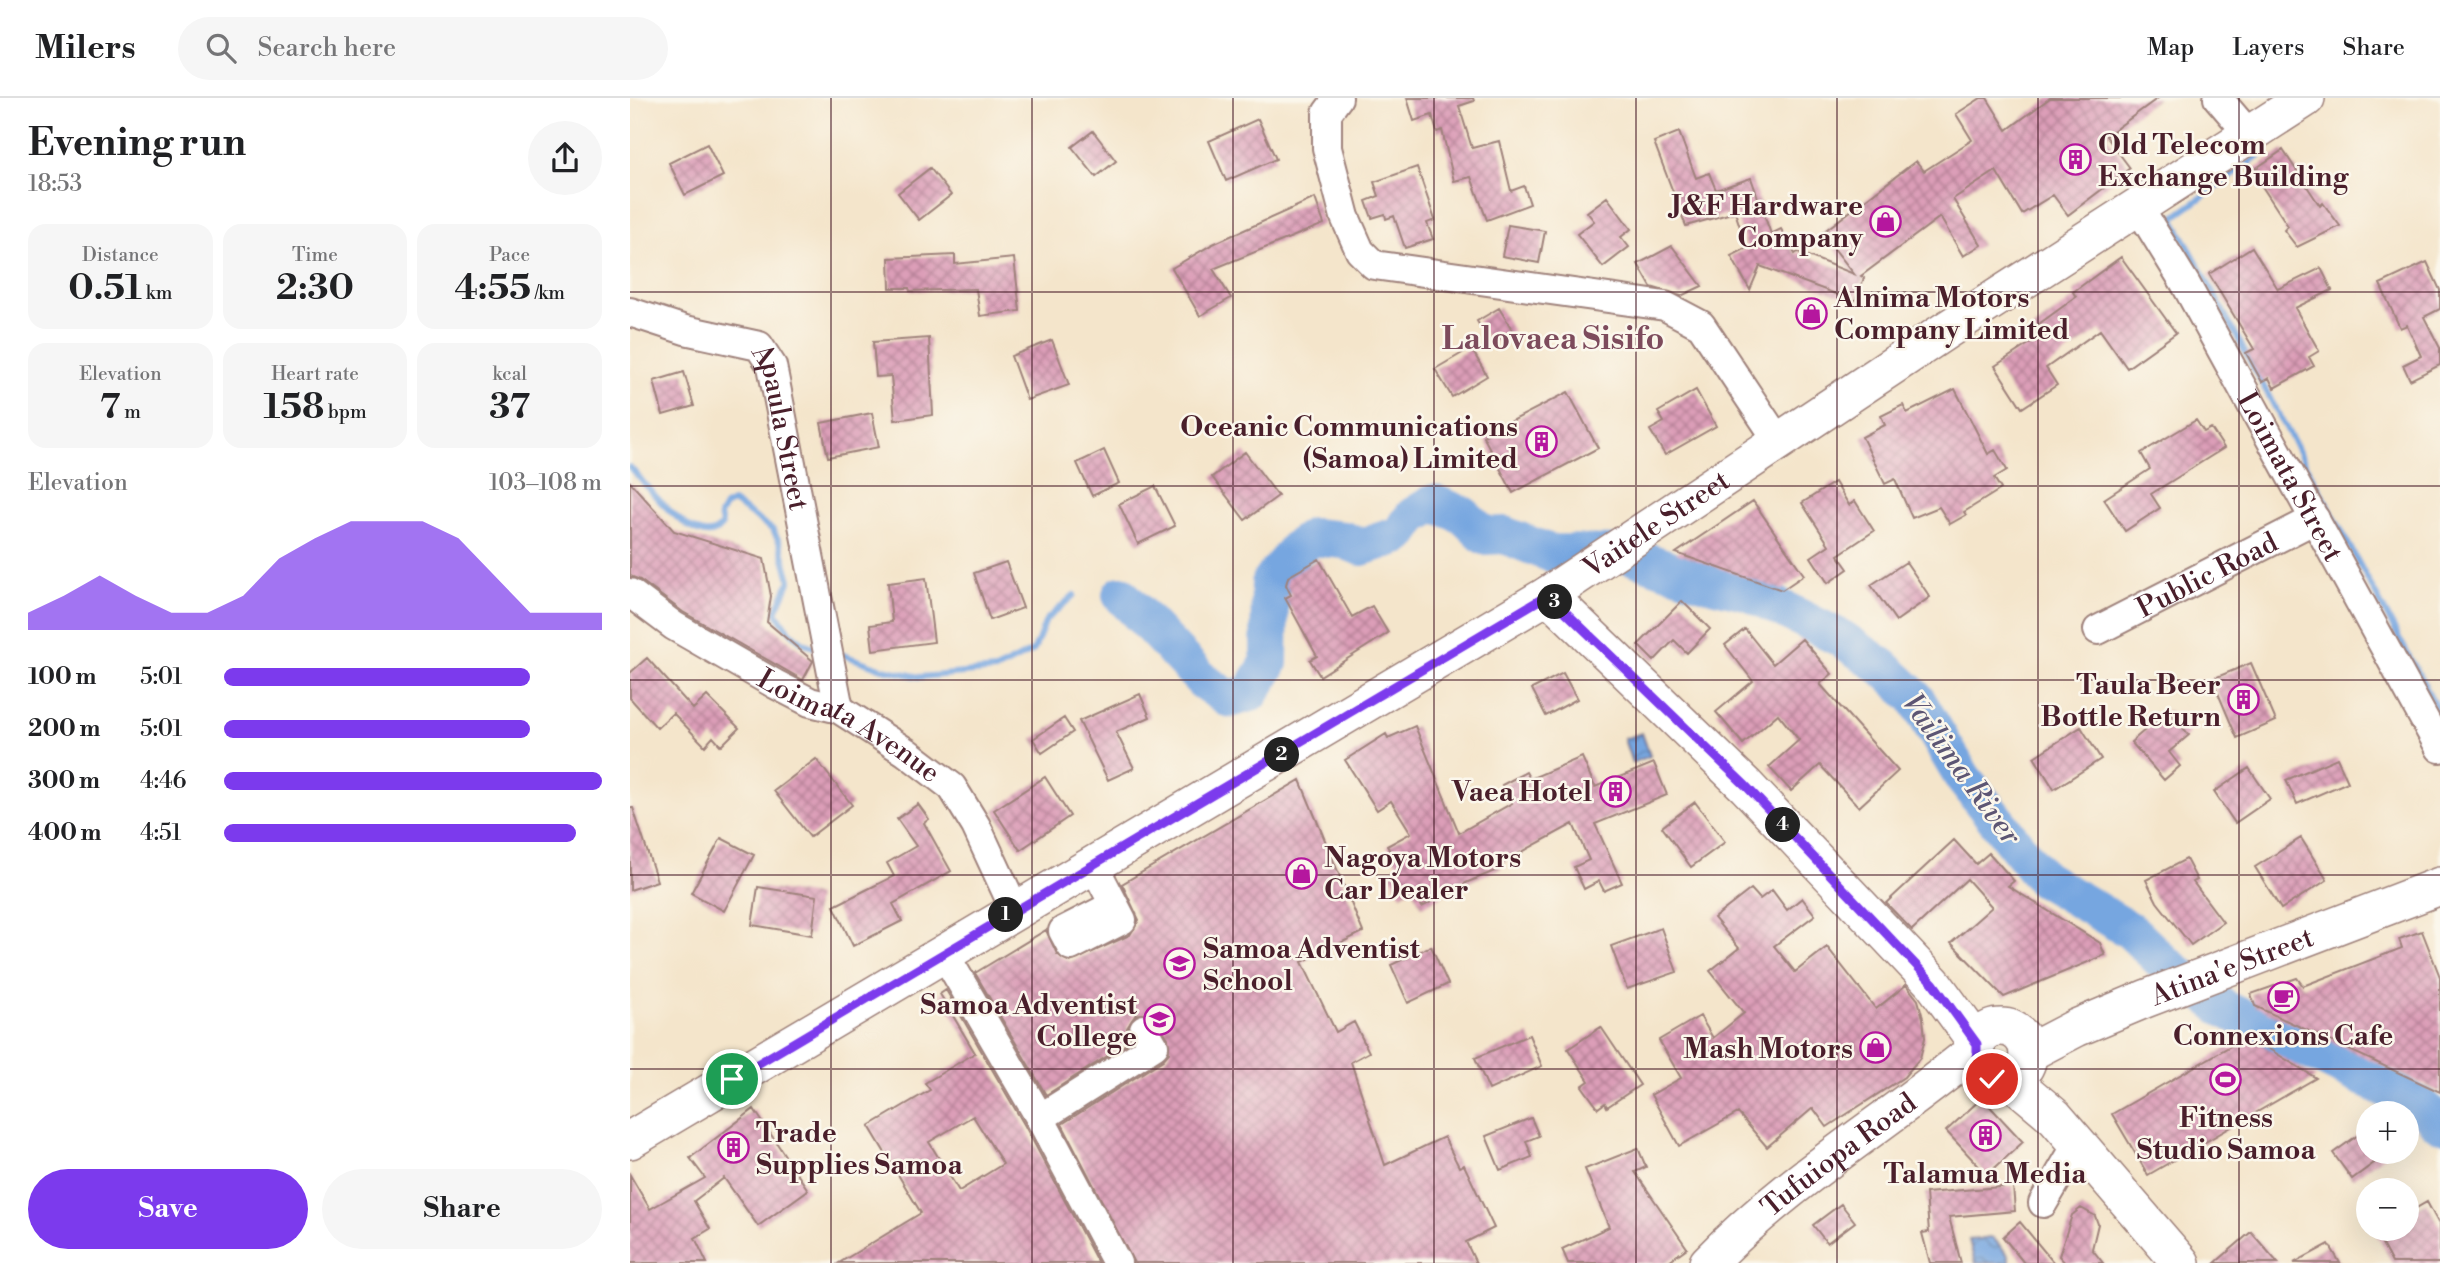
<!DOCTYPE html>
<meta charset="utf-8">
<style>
:root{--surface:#fff;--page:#f6f6f6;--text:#202124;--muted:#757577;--line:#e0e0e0;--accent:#7c3aed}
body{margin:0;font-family:"Libre Bodoni",serif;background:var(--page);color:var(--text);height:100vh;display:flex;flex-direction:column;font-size:26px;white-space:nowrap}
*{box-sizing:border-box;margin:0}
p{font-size:23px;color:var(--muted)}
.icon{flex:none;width:38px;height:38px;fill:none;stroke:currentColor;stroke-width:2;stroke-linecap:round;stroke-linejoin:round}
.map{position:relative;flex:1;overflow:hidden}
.drawer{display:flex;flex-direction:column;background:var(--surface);width:630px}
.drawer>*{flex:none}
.fabs{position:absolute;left:1726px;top:1003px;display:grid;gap:14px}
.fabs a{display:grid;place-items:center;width:63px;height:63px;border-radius:50%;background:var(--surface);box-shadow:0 7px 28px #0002;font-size:35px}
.pin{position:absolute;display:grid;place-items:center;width:60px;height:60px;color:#fff;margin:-30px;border:4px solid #fff;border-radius:50%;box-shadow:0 2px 7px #0007}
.km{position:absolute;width:35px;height:35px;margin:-18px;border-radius:50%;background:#222;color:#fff;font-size:19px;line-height:35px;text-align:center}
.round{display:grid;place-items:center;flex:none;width:74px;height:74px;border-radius:37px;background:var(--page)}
.overview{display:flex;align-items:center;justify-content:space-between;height:119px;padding:0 28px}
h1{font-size:38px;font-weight:800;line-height:52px}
.figures{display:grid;grid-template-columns:repeat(3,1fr);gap:10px;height:119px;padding:7px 28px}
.figures div{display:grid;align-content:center;border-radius:18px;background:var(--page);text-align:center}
.figures b{font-size:35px;font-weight:800}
.figures small{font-size:19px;font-weight:400}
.figures p{font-size:19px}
.chart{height:196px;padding:14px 28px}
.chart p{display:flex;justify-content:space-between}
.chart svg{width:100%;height:126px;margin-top:7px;fill:var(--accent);opacity:.7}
.primary-button{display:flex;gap:14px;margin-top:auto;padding:14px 28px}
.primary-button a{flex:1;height:80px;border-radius:42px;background:var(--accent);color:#fff;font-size:28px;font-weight:800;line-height:80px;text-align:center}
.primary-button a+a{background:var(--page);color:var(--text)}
ul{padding:0 28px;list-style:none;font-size:23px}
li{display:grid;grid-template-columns:112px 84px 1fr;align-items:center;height:52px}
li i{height:18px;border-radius:9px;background:var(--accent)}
header{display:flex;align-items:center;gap:42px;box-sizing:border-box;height:98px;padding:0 35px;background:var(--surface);border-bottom:2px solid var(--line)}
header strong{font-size:33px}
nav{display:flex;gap:38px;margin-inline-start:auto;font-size:24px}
.search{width:490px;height:63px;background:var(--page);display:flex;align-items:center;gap:18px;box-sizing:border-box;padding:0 24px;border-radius:38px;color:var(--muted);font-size:26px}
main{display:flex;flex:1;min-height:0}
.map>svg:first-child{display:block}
</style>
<header>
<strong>Milers</strong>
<div class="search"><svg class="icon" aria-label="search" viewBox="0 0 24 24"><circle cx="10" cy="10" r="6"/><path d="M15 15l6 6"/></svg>Search here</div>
<nav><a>Map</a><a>Layers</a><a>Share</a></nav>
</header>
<main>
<section class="drawer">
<div class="overview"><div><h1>Evening run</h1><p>18:53</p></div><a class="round"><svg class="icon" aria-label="share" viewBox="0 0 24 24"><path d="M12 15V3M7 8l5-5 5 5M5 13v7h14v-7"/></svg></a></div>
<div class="figures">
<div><p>Distance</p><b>0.51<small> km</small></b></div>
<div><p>Time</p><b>2:30</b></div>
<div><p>Pace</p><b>4:55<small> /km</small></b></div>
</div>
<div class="figures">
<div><p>Elevation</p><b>7<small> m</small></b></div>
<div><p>Heart rate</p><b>158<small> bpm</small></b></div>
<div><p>kcal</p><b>37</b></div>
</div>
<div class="chart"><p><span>Elevation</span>103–108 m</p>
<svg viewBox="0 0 160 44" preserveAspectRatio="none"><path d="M0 44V38L10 32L20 25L30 32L40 38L50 38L60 32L70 19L80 12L90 6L100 6L110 6L120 12L130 25L140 38L150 38L160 38V44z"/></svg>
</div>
<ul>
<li><b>100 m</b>5:01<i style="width:81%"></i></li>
<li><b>200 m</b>5:01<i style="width:81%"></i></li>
<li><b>300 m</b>4:46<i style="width:100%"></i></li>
<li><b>400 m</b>4:51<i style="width:93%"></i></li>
</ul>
<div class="primary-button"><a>Save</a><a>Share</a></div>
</section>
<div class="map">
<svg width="1810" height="1165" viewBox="0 0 1810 1165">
<defs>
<pattern id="water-waves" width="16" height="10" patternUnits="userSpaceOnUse" patternTransform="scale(1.75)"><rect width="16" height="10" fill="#76a6e0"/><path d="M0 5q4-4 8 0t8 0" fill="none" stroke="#6387b6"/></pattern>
<pattern id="building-cross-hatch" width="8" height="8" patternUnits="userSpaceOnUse" patternTransform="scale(1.75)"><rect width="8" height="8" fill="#dc9eb8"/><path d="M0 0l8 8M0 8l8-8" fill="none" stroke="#b48096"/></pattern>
</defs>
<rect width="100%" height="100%" fill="#fbf7ec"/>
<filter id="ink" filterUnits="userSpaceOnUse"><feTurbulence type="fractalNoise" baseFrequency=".0143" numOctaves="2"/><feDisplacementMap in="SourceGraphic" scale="14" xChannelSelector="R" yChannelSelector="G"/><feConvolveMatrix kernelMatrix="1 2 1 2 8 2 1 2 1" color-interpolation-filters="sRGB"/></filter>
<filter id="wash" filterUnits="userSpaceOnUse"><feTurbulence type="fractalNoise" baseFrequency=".00686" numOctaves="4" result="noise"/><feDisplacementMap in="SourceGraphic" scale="28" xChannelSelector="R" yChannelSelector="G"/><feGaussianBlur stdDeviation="1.57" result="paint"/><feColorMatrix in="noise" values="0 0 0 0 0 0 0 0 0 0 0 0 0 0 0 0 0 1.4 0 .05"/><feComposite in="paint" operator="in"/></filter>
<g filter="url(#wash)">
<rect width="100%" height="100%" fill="#f4e5cb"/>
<path fill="url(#water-waves)" stroke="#606286" stroke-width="2" d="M1012 635 1020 658 1002 665 994 641Z
M1363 1140 1379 1158V1165H1345L1339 1142Z"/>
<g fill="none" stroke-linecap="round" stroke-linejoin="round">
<path stroke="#76a6e0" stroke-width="6" d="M1629 43 1636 53 1543 120 1810 616
M0 369C14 384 70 460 92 427L90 417 95 408 103 404 143 432 150 445 160 482 146 514C156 531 171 547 190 551
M205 554 253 571 290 579 366 572 404 552 416 522 444 497"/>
<path stroke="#76a6e0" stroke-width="38" d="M491 497 573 583 599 601 621 595 639 565 640 484 666 451 683 439 714 442 731 449 770 437 783 418 804 405 833 417 855 438 874 437 920 455 996 456 1073 483 1119 494 1212 541 1253 569 1285 599 1333 680 1412 780 1501 833 1534 865 1595 911 1793 1009 1810 1026"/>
</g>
<g id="blocks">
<path fill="url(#building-cross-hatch)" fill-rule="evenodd" d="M777 0H843L844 3 829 8 842 50 869 43 881 93 894 88 900 106 857 122 841 79 824 83 812 32 807 34 802 17 784 23Z
M1351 0H1357L1377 32 1420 0H1528L1476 38 1500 70 1438 117 1423 97 1392 116 1366 73 1323 101 1351 147 1333 158 1310 119 1231 178 1234 180 1225 203 1130 168 1120 192 1101 158 1117 150 1105 114 1056 128 1024 44 1049 34 1066 80 1079 75 1086 92 1121 80 1141 136 1151 131 1165 156 1168 154 1224 176 1192 135 1286 63 1294 73 1342 42 1326 16Z
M628 21 646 61 596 83 579 43Z
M463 33 486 63 466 79 442 49Z
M77 46 93 78 55 97 39 65Z
M1653 52 1690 108 1693 105 1710 128 1667 149 1654 132 1658 128 1622 73Z
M787 69 805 122 797 125 803 141 775 150 764 118 756 121 755 116 742 120 736 103 749 98 744 84Z
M300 70 321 97 289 122 268 95Z
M977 99 1001 131 991 139 999 149 973 169 947 136 964 123 957 114Z
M685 100 694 126 583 171 601 200 570 218 542 170 583 146Z
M878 127 915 133 909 165 872 158Z
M1042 148 1072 188 1051 198 1021 189 1008 166Z
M1622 149 1648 191 1691 170 1702 192 1665 210 1689 253 1679 259 1684 268 1644 290 1639 280 1632 284 1616 255 1624 251 1579 176Z
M325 157V166L384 160 390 213 350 218 346 191 280 193 279 190H260L259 160Z
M1491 159 1546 235 1497 270 1470 232 1416 270 1427 287 1392 310 1365 268 1408 240 1402 231 1446 199 1443 194Z
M1797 164 1810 192V211L1794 219 1810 250V267L1780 282 1773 267 1791 258 1777 227 1770 230 1750 186Z
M869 210 883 233 861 246 847 223Z
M299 240 303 317 265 322 261 278 246 279 243 244Z
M422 242 439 287 397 302 381 258Z
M841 250 857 278 822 299 805 271Z
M54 274 64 308 33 317 24 283Z
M1325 291 1358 356 1365 352 1377 372 1364 380 1371 391 1334 414 1336 417 1320 426 1309 409 1282 420 1265 381 1255 386 1232 339 1255 327 1251 318 1273 307 1277 315Z
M1066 292 1086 328 1035 357 1020 332 1034 324 1028 314Z
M938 294 968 350 883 395 853 338Z
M242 315 249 349 198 359 191 325Z
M1566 322 1574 334 1581 330 1594 350 1521 396 1530 410 1495 433 1474 401 1520 371 1511 355Z
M474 352 489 385 462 398 447 365Z
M615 354 648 398 615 422 582 379Z
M0 384 44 433 134 461 141 498 137 524 183 563 173 582 53 514 10 482 0 478Z
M1205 384 1219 407 1225 403 1244 433 1208 457 1218 471 1198 485 1181 459 1199 447 1172 405Z
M525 388 545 428 508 446 489 406Z
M1123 403 1174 477 1152 492 1046 455Z
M689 461 722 519 742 508 758 535 690 578 680 562 687 558 655 500 661 497 656 487 658 479Z
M376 464 393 510 360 522 344 475Z
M1276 464 1300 499 1266 523 1241 487Z
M296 480 304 544 243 552 240 527 262 524 258 485Z
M1052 503 1080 531 1057 555 1044 542 1024 563 1008 547Z
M1115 531 1143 566 1172 541 1202 576 1190 586 1268 673 1229 709 1190 667 1161 693 1139 669 1169 642 1148 616 1113 646 1086 614 1123 583 1095 547Z
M17 560 63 611 77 598 109 630 91 648 83 639 75 648 43 615 27 630 0 600V575Z
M1621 565 1646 623 1607 640 1582 581Z
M933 575 947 601 916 618 902 591Z
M510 596 520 619 486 634 504 670 478 682 449 623Z
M1538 612 1559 637 1539 654 1550 668 1534 682 1501 644Z
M434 620 443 634 412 655 403 641Z
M785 628 829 735 882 705 872 687 896 674 900 681 952 659 965 689 1024 665 1037 697 965 726 992 785 974 793 969 783 954 791 944 769 959 762 943 726 870 766 872 770 838 784 792 809 782 791 771 797 760 776 770 770 757 748 781 735 761 703 747 712 715 662 756 636 758 640Z
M1451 629 1471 661 1424 691 1404 659Z
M1707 660 1718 684 1667 706 1656 682Z
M186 661 222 707 180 739 144 693Z
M1619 670 1640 701 1605 725 1584 694Z
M415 679 440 718 390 752 364 712Z
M670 682 733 834 672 864 706 934 724 924 739 954 721 964 755 1067 814 1039 829 1069 834 1067 864 1130 836 1144 846 1165H504L432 1026 533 962 539 955 538 940 523 917 506 916 497 930 501 943 416 997 345 875 416 832 427 856 440 864 500 837 509 822 492 786Z
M1065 704 1095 744 1061 769 1032 729Z
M288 706 299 721 294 725 321 773 263 806 272 823 223 848 204 808 264 778 257 765 286 748 267 721Z
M0 710H3L27 783 0 792Z
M91 740 124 757 94 813 61 795Z
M1671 740 1697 782 1651 811 1625 769Z
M1324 742 1346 766 1359 755 1384 783 1378 788 1470 845 1475 857 1374 899 1321 845 1362 809 1337 781 1282 832 1256 805Z
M1556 761 1567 782 1563 784 1593 824 1561 847 1527 804 1516 782Z
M128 789 187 798 182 837 122 827Z
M1121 791 1130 801 1142 792 1157 812 1172 800 1185 817 1144 848 1165 874 1197 849 1246 911 1276 887 1288 902 1293 920 1295 940 1290 960 1274 979 1197 1029 1183 1010 1137 1049 1108 1015 1049 1048 1021 997 1051 980 1029 942 1070 918 1083 940 1114 915 1080 873 1109 850 1084 820Z
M1031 830 1047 874 997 891 981 848Z
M1792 833 1810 879V994L1625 908 1621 896 1667 880 1673 888 1772 850 1769 841Z
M801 848 818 886 778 905 761 867Z
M316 892 395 1028 468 1165H209L291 1115 239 1028 300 992 295 985 345 955 310 896ZM343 1018 373 1066 329 1093 299 1044Z
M971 929 1010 987 977 1009 975 1005 968 1010 952 988 959 983 938 951Z
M899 937 912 968 859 992 845 960Z
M1618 938 1686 980 1518 1077 1482 1016Z
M1352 1000 1393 1044 1357 1077 1316 1033Z
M124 1011 178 1092 128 1128 94 1080 64 1103 80 1131 65 1140 77 1165H0V1077L20 1111 75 1080 60 1060Z
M901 1020 909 1038 896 1043 902 1059 870 1072 856 1038Z
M1738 1030V1054H1759L1722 1081 1703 1055Z
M1008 1050 1016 1069 1005 1074 1057 1150 1036 1165H938L932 1151 979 1129 955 1071Z
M1383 1088 1385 1113 1319 1119 1331 1165H1300L1292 1135 1299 1134 1296 1095Z
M1797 1104 1810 1128V1165H1762L1743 1130H1776V1116Z
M1211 1106 1225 1124 1197 1145 1183 1127Z
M1451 1110 1465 1118 1468 1126 1462 1151 1473 1165H1435L1429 1158 1442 1117Z
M1390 1124 1424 1165H1394L1373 1139Z
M1621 1134 1648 1165H1585Z
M1699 1146 1710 1165H1664Z"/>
</g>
</g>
<g filter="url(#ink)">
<use href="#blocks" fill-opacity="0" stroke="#9f827b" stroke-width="2"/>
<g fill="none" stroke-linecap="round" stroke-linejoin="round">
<defs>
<g id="minor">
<path d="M708 0 697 15V50L715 119 730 153 744 167 1035 208 1071 227 1149 344"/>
<path d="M1588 0 1618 35"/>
<path id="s1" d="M1507 107 1555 185 1810 650"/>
<path id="s2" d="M0 214 55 232 129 248 142 268 209 611"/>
<path id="s3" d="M0 495 44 528 145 586 180 604 209 611 276 654 322 689 346 728 385 812"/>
<path id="s4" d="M1468 532 1685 421"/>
<path d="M463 766 492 822 441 848 433 833 484 807"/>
<path d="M314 855 410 1020 487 1165"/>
<path d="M410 1020 524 948 514 931"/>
<path d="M1413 1105 1448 1045"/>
</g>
<g id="major">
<path d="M918 497 1116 688 1303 885 1347 945"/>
<circle cx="1371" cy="956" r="27"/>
<path id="s5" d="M1398 955 1446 930 1515 901 1810 788"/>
<path d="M1380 981 1425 1019 1551 1165"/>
<path id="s6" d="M0 1042 918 497 1315 233 1676 0"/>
<path id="s7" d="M1078 1165C1157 1083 1256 1025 1344 953"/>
</g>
</defs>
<use href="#minor" stroke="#9f827b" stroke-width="32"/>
<use href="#major" stroke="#9f827b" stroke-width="40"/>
<use href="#minor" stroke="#fff" stroke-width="28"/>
<use href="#major" stroke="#fff" stroke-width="37"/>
</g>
</g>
<g fill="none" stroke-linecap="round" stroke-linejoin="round" filter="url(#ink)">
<defs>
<path id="route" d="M102 981 918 497 1116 688 1303 885 1347 946V967L1362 981"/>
</defs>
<use href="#route" stroke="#fff" stroke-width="14"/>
<use href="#route" stroke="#7c3aed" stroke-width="9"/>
</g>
<path fill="none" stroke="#4a1f2b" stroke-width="2" stroke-opacity="0.55" d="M201 0V1165M402 0V1165M603 0V1165M804 0V1165M1006 0V1165M1207 0V1165M1408 0V1165M1609 0V1165M0 194H1810M0 388H1810M0 582H1810M0 777H1810M0 971H1810"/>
<defs>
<symbol id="building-ring" viewBox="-11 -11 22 22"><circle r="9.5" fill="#fbf7ec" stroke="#b5179e" stroke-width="1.5"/><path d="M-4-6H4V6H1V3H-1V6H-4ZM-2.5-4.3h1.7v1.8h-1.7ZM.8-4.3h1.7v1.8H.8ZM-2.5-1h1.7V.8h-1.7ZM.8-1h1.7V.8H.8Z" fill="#b5179e"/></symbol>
<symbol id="shop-ring" viewBox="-11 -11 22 22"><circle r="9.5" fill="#fbf7ec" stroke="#b5179e" stroke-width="1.5"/><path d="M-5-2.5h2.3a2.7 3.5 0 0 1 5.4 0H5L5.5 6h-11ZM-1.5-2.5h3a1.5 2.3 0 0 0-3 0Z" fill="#b5179e"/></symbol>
<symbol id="school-ring" viewBox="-11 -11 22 22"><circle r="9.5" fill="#fbf7ec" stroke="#b5179e" stroke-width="1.5"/><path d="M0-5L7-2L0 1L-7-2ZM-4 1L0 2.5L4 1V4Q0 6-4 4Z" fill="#b5179e"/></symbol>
<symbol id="cafe-ring" viewBox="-11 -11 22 22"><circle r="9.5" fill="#fbf7ec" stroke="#b5179e" stroke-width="1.5"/><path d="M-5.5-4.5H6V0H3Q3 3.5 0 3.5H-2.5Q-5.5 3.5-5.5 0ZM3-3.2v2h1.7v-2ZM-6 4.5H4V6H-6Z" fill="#b5179e"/></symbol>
<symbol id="stadium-ring" viewBox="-11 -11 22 22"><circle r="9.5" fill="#fbf7ec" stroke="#b5179e" stroke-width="1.5"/><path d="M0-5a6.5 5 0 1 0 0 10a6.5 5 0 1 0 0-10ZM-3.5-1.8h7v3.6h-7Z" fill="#b5179e"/></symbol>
</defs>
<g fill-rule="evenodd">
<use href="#building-ring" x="1428" y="44" width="35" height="35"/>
<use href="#shop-ring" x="1238" y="106" width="35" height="35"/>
<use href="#shop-ring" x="1164" y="198" width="35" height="35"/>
<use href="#building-ring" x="894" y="326" width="35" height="35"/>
<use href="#building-ring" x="1596" y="584" width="35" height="35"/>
<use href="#building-ring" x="968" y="676" width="35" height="35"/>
<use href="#shop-ring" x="654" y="758" width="35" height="35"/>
<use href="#school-ring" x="532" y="848" width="35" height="35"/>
<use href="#cafe-ring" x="1636" y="882" width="35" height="35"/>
<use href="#school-ring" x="512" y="904" width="35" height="35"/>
<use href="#shop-ring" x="1228" y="932" width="35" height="35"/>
<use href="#stadium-ring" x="1578" y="964" width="35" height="35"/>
<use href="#building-ring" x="1338" y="1020" width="35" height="35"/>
<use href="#building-ring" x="86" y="1032" width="35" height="35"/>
</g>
<g text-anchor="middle" stroke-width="5" stroke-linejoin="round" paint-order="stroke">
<g font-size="28" font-weight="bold" fill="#4a1f2b" stroke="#fbf7ec" text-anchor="end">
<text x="1468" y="56" text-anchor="start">Old Telecom<tspan x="1468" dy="32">Exchange Building</tspan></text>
<text x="1233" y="117">J&amp;F Hardware<tspan x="1233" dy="32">Company</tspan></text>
<text x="1204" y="209" text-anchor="start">Alnima Motors<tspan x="1204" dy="32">Company Limited</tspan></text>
<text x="888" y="338">Oceanic Communications<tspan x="888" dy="32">(Samoa) Limited</tspan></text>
<text x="1591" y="596">Taula Beer<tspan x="1591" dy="32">Bottle Return</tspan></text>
<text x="962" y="703">Vaea Hotel</text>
<text x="694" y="769" text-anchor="start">Nagoya Motors<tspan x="694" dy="32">Car Dealer</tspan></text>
<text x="573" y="860" text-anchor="start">Samoa Adventist<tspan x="573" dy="32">School</tspan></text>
<text x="507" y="916">Samoa Adventist<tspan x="507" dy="32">College</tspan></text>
<text x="1653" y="947" text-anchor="middle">Connexions Cafe</text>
<text x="1223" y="960">Mash Motors</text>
<text x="1596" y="1029" text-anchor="middle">Fitness<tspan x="1596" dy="32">Studio Samoa</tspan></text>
<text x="126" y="1044" text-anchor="start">Trade<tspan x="126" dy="32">Supplies Samoa</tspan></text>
<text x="1355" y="1085" text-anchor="middle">Talamua Media</text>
</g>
<g font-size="28" fill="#4a1f2b" stroke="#fbf7ec">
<text dy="10" stroke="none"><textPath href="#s2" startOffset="219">Apaula Street</textPath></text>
<text dy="10" stroke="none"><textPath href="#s1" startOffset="312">Loimata Street</textPath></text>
<text dy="10" stroke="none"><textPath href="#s6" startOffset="1197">Vaitele Street</textPath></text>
<text dy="10" stroke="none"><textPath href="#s4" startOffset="122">Public Road</textPath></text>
<text dy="10" stroke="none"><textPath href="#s3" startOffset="257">Loimata Avenue</textPath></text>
<text dy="10" stroke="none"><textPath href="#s5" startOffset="222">Atina'e Street</textPath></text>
<text dy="10" stroke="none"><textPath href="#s7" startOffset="170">Tufuiopa Road</textPath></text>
</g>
<g font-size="30" font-style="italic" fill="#5c5573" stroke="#fbf7ec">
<text transform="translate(1332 671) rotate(54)" y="10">Vailima River</text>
</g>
<g font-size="32" font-weight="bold" fill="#7d4b5c" stroke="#fbf7ec">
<text x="923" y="251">Lalovaea Sisifo</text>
</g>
</g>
</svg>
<div class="fabs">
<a>+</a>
<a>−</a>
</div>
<div class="pin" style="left:102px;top:981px;background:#1e9e55"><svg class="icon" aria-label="arrive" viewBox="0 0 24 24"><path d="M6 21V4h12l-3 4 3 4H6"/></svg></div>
<div class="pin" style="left:1362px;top:981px;background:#d93025"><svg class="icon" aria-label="check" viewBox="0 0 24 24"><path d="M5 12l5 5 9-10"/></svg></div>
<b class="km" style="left:376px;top:817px">1</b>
<b class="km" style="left:652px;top:657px">2</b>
<b class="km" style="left:925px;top:504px">3</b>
<b class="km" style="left:1153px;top:727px">4</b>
</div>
</main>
